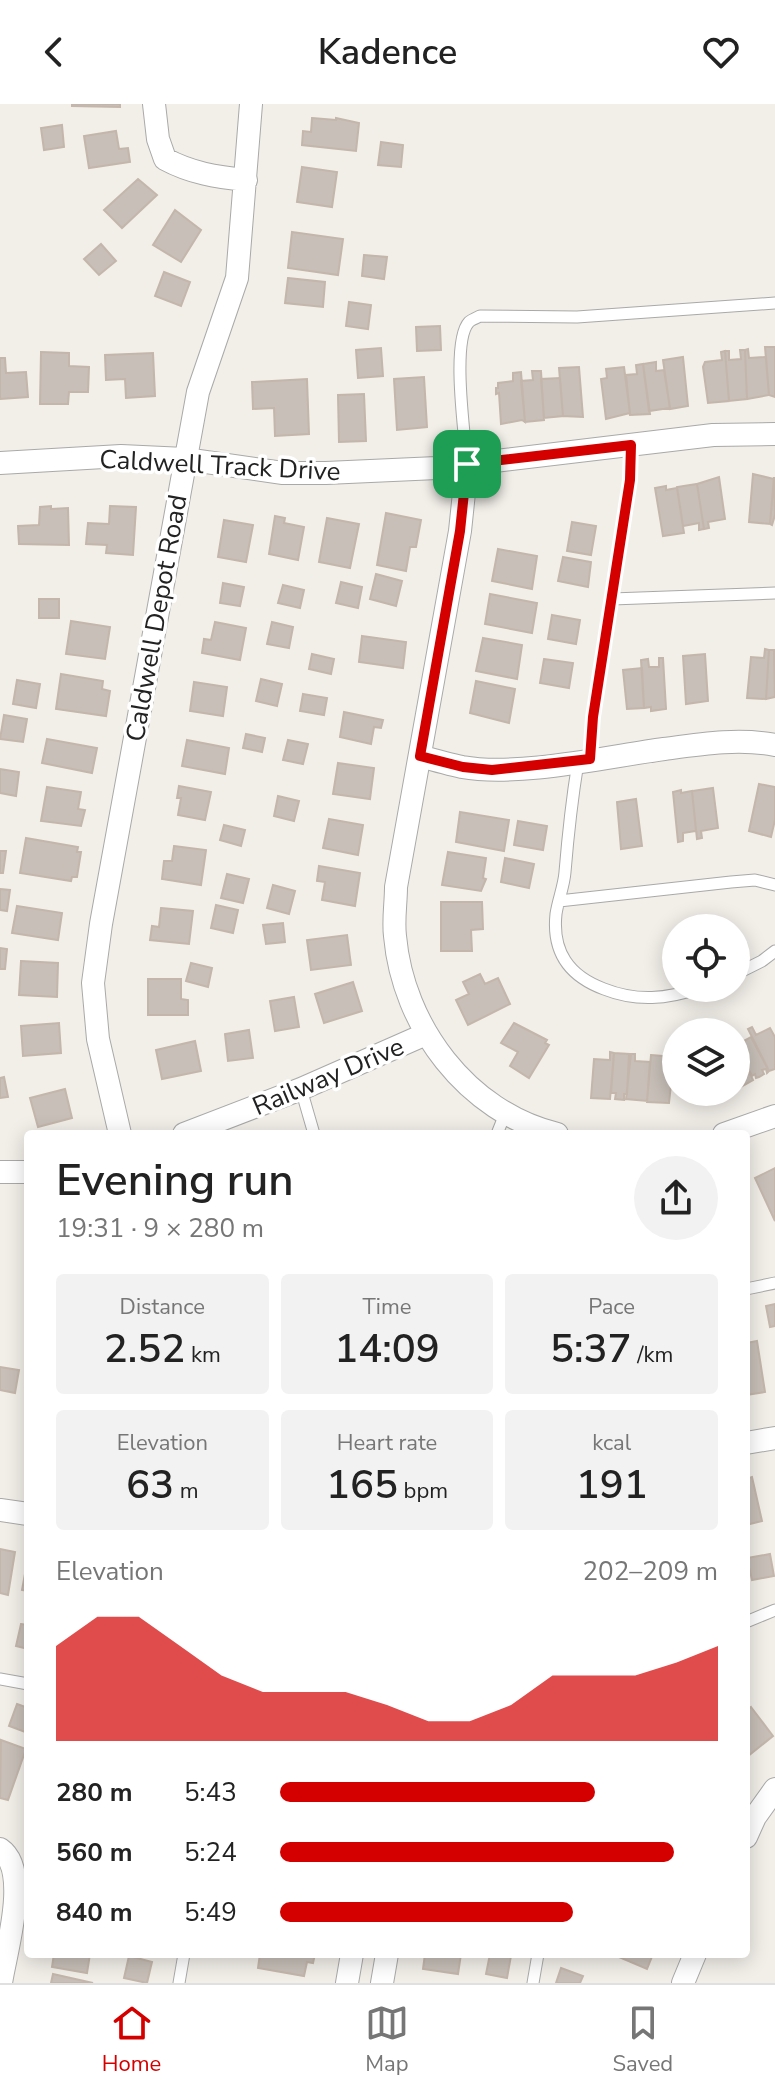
<!DOCTYPE html>
<meta charset="utf-8">
<style>
:root{--surface:#fff;--page:#f2f2f2;--text:#222;--muted:#767676;--line:#e0e0e0;--accent:#d40000}
body{margin:0;font-family:"Nunito Sans",sans-serif;background:var(--page);color:var(--text);height:100vh;display:flex;flex-direction:column;font-size:30px;white-space:nowrap}
*{box-sizing:border-box;margin:0}
p{font-size:26px;color:var(--muted)}
.icon{flex:none;width:44px;height:44px;fill:none;stroke:currentColor;stroke-width:2;stroke-linecap:round;stroke-linejoin:round}
.map{position:relative;flex:1;overflow:hidden}
.panel{position:absolute;left:24px;top:1026px;width:726px;height:828px;display:flex;flex-direction:column;background:var(--surface);border-radius:8px;box-shadow:0 4px 20px #0003}
.panel>*{flex:none}
.tools{position:absolute;left:662px;top:810px;display:grid;gap:16px}
.tools a{display:grid;place-items:center;width:88px;height:88px;border-radius:50%;background:var(--surface);box-shadow:0 4px 20px #0003;font-size:40px}
.pin{position:absolute;display:grid;place-items:center;width:68px;height:68px;color:#fff;margin:-34px;border-radius:16px;box-shadow:0 4px 12px #0006}
.round{display:grid;place-items:center;flex:none;width:84px;height:84px;border-radius:42px;background:var(--page)}
.overview{display:flex;align-items:center;justify-content:space-between;height:136px;padding:0 32px}
h1{font-size:44px;font-weight:600;line-height:60px}
.metrics{display:grid;grid-template-columns:repeat(3,1fr);gap:12px;height:136px;padding:8px 32px}
.metrics div{display:grid;align-content:center;border-radius:8px;background:var(--page);text-align:center}
.metrics b{font-size:40px;font-weight:600}
.metrics small{font-size:22px;font-weight:400}
.metrics p{font-size:22px}
.chart{height:224px;padding:16px 32px}
.chart p{display:flex;justify-content:space-between}
.chart svg{width:100%;height:144px;margin-top:8px;fill:var(--accent);opacity:.7}
ul{padding:0 32px;list-style:none;font-size:26px}
li{display:grid;grid-template-columns:128px 96px 1fr;align-items:center;height:60px}
li i{height:20px;border-radius:10px;background:var(--accent)}
header{display:flex;justify-content:space-between;align-items:center;height:104px;padding:0 32px;background:var(--surface);font-size:36px;font-weight:600}
.dock{display:flex;justify-content:space-around;align-items:center;height:112px;border-top:2px solid var(--line);background:var(--surface);font-size:22px;color:var(--muted)}
.dock a{display:grid;justify-items:center;gap:4px}
.dock .current{color:var(--accent)}
.map>svg:first-child{display:block}
</style>
<header><svg class="icon" aria-label="back" viewBox="0 0 24 24"><path d="M15 5l-7 7 7 7"/></svg>Kadence<svg class="icon" aria-label="heart" viewBox="0 0 24 24"><path d="M12 20l-8-8c-3-5 5-10 8-4 3-6 11-1 8 4z"/></svg></header>
<div class="map">
<svg width="775" height="1879" viewBox="0 0 775 1879">
<rect width="100%" height="100%" fill="#f2efe9"/>
<path fill="#c7bfb8" stroke="#c4b6ab" stroke-width="2" d="M72 0H120V3L72 2Z
M312 14 336 16V14L359 19 356 47 302 41 303 27 311 28Z
M62 21 64 43 44 46 41 24Z
M116 27 119 45 128 44 130 58 89 64 84 32Z
M381 38 403 41 401 63 378 61Z
M302 63 337 68 332 103 297 98Z
M138 75 157 91 122 124 104 106Z
M175 106 201 126 181 158 153 141Z
M292 128 343 135 338 171 288 164Z
M101 140 116 157 99 171 84 155Z
M364 151 387 153 384 175 362 172Z
M164 168 190 178 181 202 155 192Z
M288 174 325 178 323 203 285 199Z
M349 198 371 201 368 225 346 222Z
M440 222 441 246 417 247 416 223Z
M765 243H775V293L769 291Z
M381 244 383 272 358 274 356 246Z
M748 245 749 254 766 253 769 291 747 295 745 246Z
M740 246H745L747 295 729 297 725 247H729V256L741 255Z
M725 247 729 297 708 299 703 263 705 258 722 256 721 248Z
M41 248 69 249V262L89 263 88 288H69L68 300H40Z
M153 249 155 292 126 294 125 275 106 276 105 251Z
M683 253 688 302 670 305 663 256Z
M0 254H5L6 269 26 268 28 293 0 295Z
M656 258V267L664 266 670 304 649 307 643 260Z
M643 260 650 310 630 311 626 271 637 270 636 261Z
M579 263 583 313 563 312 559 264Z
M624 263 630 309 606 315 601 275 607 274 606 265Z
M532 267H541L544 316 525 318 521 277 533 276Z
M521 268 525 318 522 316 501 320 499 289 496 290V284H498V279L513 277V269Z
M424 273 427 323 397 326 394 275Z
M560 274 563 312 544 314 541 275Z
M307 275 309 330 275 332 274 304 253 305 252 278Z
M364 290 366 337 339 338 338 291Z
M753 370 774 375 770 420 749 418Z
M719 373 725 415 708 418 709 424 704 425 697 380Z
M774 373 775 411 772 421 770 420Z
M697 380 704 425 699 426V419L683 422 677 383Z
M666 382V386L677 384 684 429 663 432 655 384Z
M51 402V405L68 404 69 441 19 440 18 422 39 421 40 403Z
M110 402 136 403 133 451 106 449 107 441 86 440 88 419 109 420Z
M386 409 421 416 416 443H410L406 467 377 461Z
M275 412 285 414 284 419 304 423 298 456 269 450Z
M327 414 359 420 350 464 319 458Z
M224 416 253 421 246 458 218 453Z
M572 418 596 422 591 451 567 447Z
M498 445 537 452 532 485 492 477Z
M563 453 591 458 588 483 558 477Z
M376 470 402 477 396 502 370 495Z
M341 478 362 483 358 504 336 499Z
M223 479 244 483 240 502 220 499Z
M283 481 304 486 300 504 278 499Z
M490 490 537 499 532 529 485 520Z
M39 495H59V514H39Z
M552 511 580 516 576 540 548 535Z
M71 517 110 523 105 555 66 550Z
M215 518 246 524 240 556 202 549 204 535 211 536Z
M272 518 293 523 289 544 267 540Z
M362 532 406 538 403 564 359 558Z
M483 534 522 541 517 575 476 567Z
M765 545 769 546 766 595 747 594 751 553 764 554Z
M769 546H774L775 593 766 595Z
M312 550 334 555 331 570 309 565Z
M705 550 708 597 686 600 683 552Z
M659 554H663L666 605 651 607V603L644 604 641 556 648 555 649 563H659Z
M544 555 573 559 569 584 540 579Z
M642 564 644 604 627 605 623 566Z
M61 570 103 577 102 585 110 587 106 612 56 605Z
M261 575 282 580 277 602 256 597Z
M17 576 40 580 36 604 13 600Z
M476 577 515 585 509 619 470 609Z
M194 578 227 583 223 612 190 607Z
M303 590 327 594 324 611 300 607Z
M344 608 383 616 381 624 374 623 371 640 340 633Z
M4 611 27 615 23 638 0 635Z
M246 630 265 634 262 648 243 644Z
M47 635 97 644 92 669 42 659Z
M187 636 229 644 225 670 182 662Z
M288 636 308 640 303 660 283 656Z
M338 659 374 664 370 695 333 690Z
M0 665 19 668 16 692 0 689Z
M759 680 775 683V716L771 733 749 727Z
M179 682 211 688 205 716 178 711 181 694H177Z
M47 683 81 688 78 705 85 706 81 722 41 717Z
M713 684 718 724 701 727 702 734 697 735 692 687Z
M681 686V689L692 687 696 727 683 729V737L678 738 673 688Z
M278 692 299 697 294 717 274 712Z
M636 695 642 742 621 745 617 698Z
M460 708 509 716 504 747 456 738Z
M329 715 363 721 358 751 323 744Z
M518 717 547 722 543 746 514 741Z
M224 721 245 726 241 742 220 736Z
M26 734 78 743 77 748H81L77 773H72L71 777 20 769Z
M174 742 206 746 201 781 162 775 164 757H172Z
M0 747H6L3 769H0Z
M448 748 486 754 483 774 486 775 481 787 442 781Z
M505 754 534 760 529 784 501 778Z
M319 762 360 769 355 802 322 796 325 778 317 777Z
M227 770 249 775 243 799 221 794Z
M273 781 295 787 289 810 267 804Z
M0 785 10 786 7 807 0 806Z
M441 798H482L483 825 471 826 472 847H441Z
M216 801 238 806 233 829 211 824Z
M17 802 62 809 58 836 12 829Z
M161 804 193 807 189 840 150 836 152 822 159 823Z
M283 819 285 838 266 840 263 821Z
M347 831 351 861 311 866 307 836Z
M0 844 7 845 5 865H0Z
M21 857 58 859 57 893 19 891Z
M191 859 212 864 208 883 186 877Z
M480 870 485 880 498 874 510 900 468 921 456 896 469 890 463 878Z
M148 875H181V895L188 896V911H148Z
M353 878 362 907 324 919 315 890Z
M294 893 299 923 275 927 270 897Z
M59 919 61 949 23 952 21 922Z
M514 919 547 936 545 939 549 941 529 974 510 962 518 948 501 939Z
M752 923 756 931 770 924 775 933V965L769 967 748 925Z
M249 926 253 954 228 957 225 930Z
M737 931 740 939 751 933 769 967 767 969 766 965 762 966 764 970 759 973 756 974 755 970 752 972 736 940Z
M195 937 201 967 162 975 156 946Z
M736 940 753 976 737 985 736 983Z
M610 948 614 949 610 995 591 994 594 955 610 956Z
M614 949 629 950 627 990H624V996L615 995 616 989H611Z
M631 950H635V957L650 958 647 997 626 995Z
M651 951 674 953 669 999 647 998Z
M4 973 8 993 0 994V974Z
M65 985 72 1014 38 1023 30 994Z
M775 1064V1117L755 1074Z
M775 1200V1222L770 1223 766 1202Z
M757 1237 765 1288 746 1291V1239Z
M0 1263 19 1266 15 1289 0 1286Z
M752 1373 762 1417 746 1421V1375Z
M0 1445 15 1448 8 1491 0 1489Z
M770 1450 774 1472 752 1476 747 1454Z
M28 1454V1487L22 1486Z
M21 1520 28 1521V1545L16 1542Z
M17 1600 28 1604V1629L9 1622Z
M751 1603 773 1632 747 1653 746 1607Z
M1 1636 26 1645 8 1696 0 1694Z
M54 1850H90L87 1869 52 1863Z
M260 1850H315L313 1859 307 1858 304 1872 258 1864Z
M425 1850H461L458 1870 423 1865Z
M490 1850 511 1852 507 1874 486 1870Z
M612 1850H653L647 1865Z
M129 1852 152 1858 147 1879 124 1874Z
M561 1864 583 1872 580 1879H556Z
M53 1870 93 1879H51Z"/>
<g fill="none" stroke-linecap="round" stroke-linejoin="round">
<defs>
<path id="lane" d="M467 360C465 332 451 237 469 218 471 216 478 213 480 212L577 213 775 199
M612 495 775 489
M590 655 593 613 630 376 631 341
M578 658C572 695 568 731 565 768 564 782 558 796 556 810 552 848 569 872 604 885 637 898 667 895 700 884
M559 797 731 778 755 776 775 781
M736 870 762 857 775 847
M301 985 314 1030
M497 1030 505 1010
M746 1185 775 1179
M746 1518 775 1506
M0 1575 28 1580
M179 1879 184 1850
M533 1879 538 1850"/>
<path id="street" d="M154 0 158 35 165 55C191 69 216 73 246 76
M0 359 121 352 185 355 283 369H326L437 364 713 331 775 330
M467 360 460 427 396 783C396 799 393 816 395 832 403 922 467 1008 557 1030
M420 652C434 656 448 660 462 663 519 673 606 653 664 645 701 640 739 634 775 641
M120 1030 98 935 93 879 101 820 198 288 237 174 251 0
M184 1030 301 985 426 930
M724 1030 775 1012
M0 1068H28
M746 1339 775 1334
M0 1406 28 1410
M746 1733 755 1713 775 1685
M0 1745C31 1766 6 1846 1 1879
M347 1879 352 1850
M382 1879 387 1850
M683 1879 695 1850"/>
</defs>
<use href="#lane" stroke="#a9a9a9" stroke-width="13"/>
<use href="#street" stroke="#a9a9a9" stroke-width="24"/>
<use href="#lane" stroke="#fff" stroke-width="11"/>
<use href="#street" stroke="#fff" stroke-width="22"/>
</g>
<g fill="none" stroke-linecap="round" stroke-linejoin="round">
<defs>
<path id="route" d="M631 341 630 376 593 613 590 655 492 666 463 663 420 652 460 427 467 360Z"/>
</defs>
<use href="#route" stroke="#fff" stroke-width="16"/>
<use href="#route" stroke="#d40000" stroke-width="10"/>
</g>
<g text-anchor="middle" stroke-width="7" stroke-linejoin="round" paint-order="stroke">
<g font-size="26" fill="#222" stroke="#fff">
<text transform="translate(220 361) rotate(3)" y="9">Caldwell Track Drive</text>
<text transform="translate(156 514) rotate(-80)" y="9">Caldwell Depot Road</text>
<text transform="translate(328 972) rotate(-23)" y="9">Railway Drive</text>
</g>
</g>
</svg>
<div class="tools">
<a><svg class="icon" aria-label="locate" viewBox="0 0 24 24"><circle cx="12" cy="12" r="6"/><path d="M12 2v4M12 18v4M2 12h4M18 12h4"/></svg></a>
<a><svg class="icon" aria-label="layers" viewBox="0 0 24 24"><path d="M12 4l9 5-9 5-9-5zM3 14l9 5 9-5"/></svg></a>
</div>
<div class="pin" style="left:467px;top:360px;background:#1e9e55"><svg class="icon" aria-label="arrive" viewBox="0 0 24 24"><path d="M6 21V4h12l-3 4 3 4H6"/></svg></div>
<section class="panel">
<div class="overview"><div><h1>Evening run</h1><p>19:31 · 9 × 280 m</p></div><a class="round"><svg class="icon" aria-label="share" viewBox="0 0 24 24"><path d="M12 15V3M7 8l5-5 5 5M5 13v7h14v-7"/></svg></a></div>
<div class="metrics">
<div><p>Distance</p><b>2.52<small> km</small></b></div>
<div><p>Time</p><b>14:09</b></div>
<div><p>Pace</p><b>5:37<small> /km</small></b></div>
</div>
<div class="metrics">
<div><p>Elevation</p><b>63<small> m</small></b></div>
<div><p>Heart rate</p><b>165<small> bpm</small></b></div>
<div><p>kcal</p><b>191</b></div>
</div>
<div class="chart"><p><span>Elevation</span>202–209 m</p>
<svg viewBox="0 0 160 44" preserveAspectRatio="none"><path d="M0 44V15L10 6L20 6L30 15L40 24L50 29L60 29L70 29L80 33L90 38L100 38L110 33L120 24L130 24L140 24L150 20L160 15V44z"/></svg>
</div>
<ul>
<li><b>280 m</b>5:43<i style="width:72%"></i></li>
<li><b>560 m</b>5:24<i style="width:90%"></i></li>
<li><b>840 m</b>5:49<i style="width:67%"></i></li>
</ul>
</section>
</div>
<nav class="dock">
<a class="current"><svg class="icon" aria-label="home" viewBox="0 0 24 24"><path d="M3 11l9-7 9 7M6 9v11h12V9"/></svg>Home</a>
<a><svg class="icon" aria-label="map" viewBox="0 0 24 24"><path d="M3 6l6-2 6 2 6-2v14l-6 2-6-2-6 2zM9 4v14M15 6v14"/></svg>Map</a>
<a><svg class="icon" aria-label="saved" viewBox="0 0 24 24"><path d="M7 4h10v16l-5-4-5 4z"/></svg>Saved</a>
</nav>
